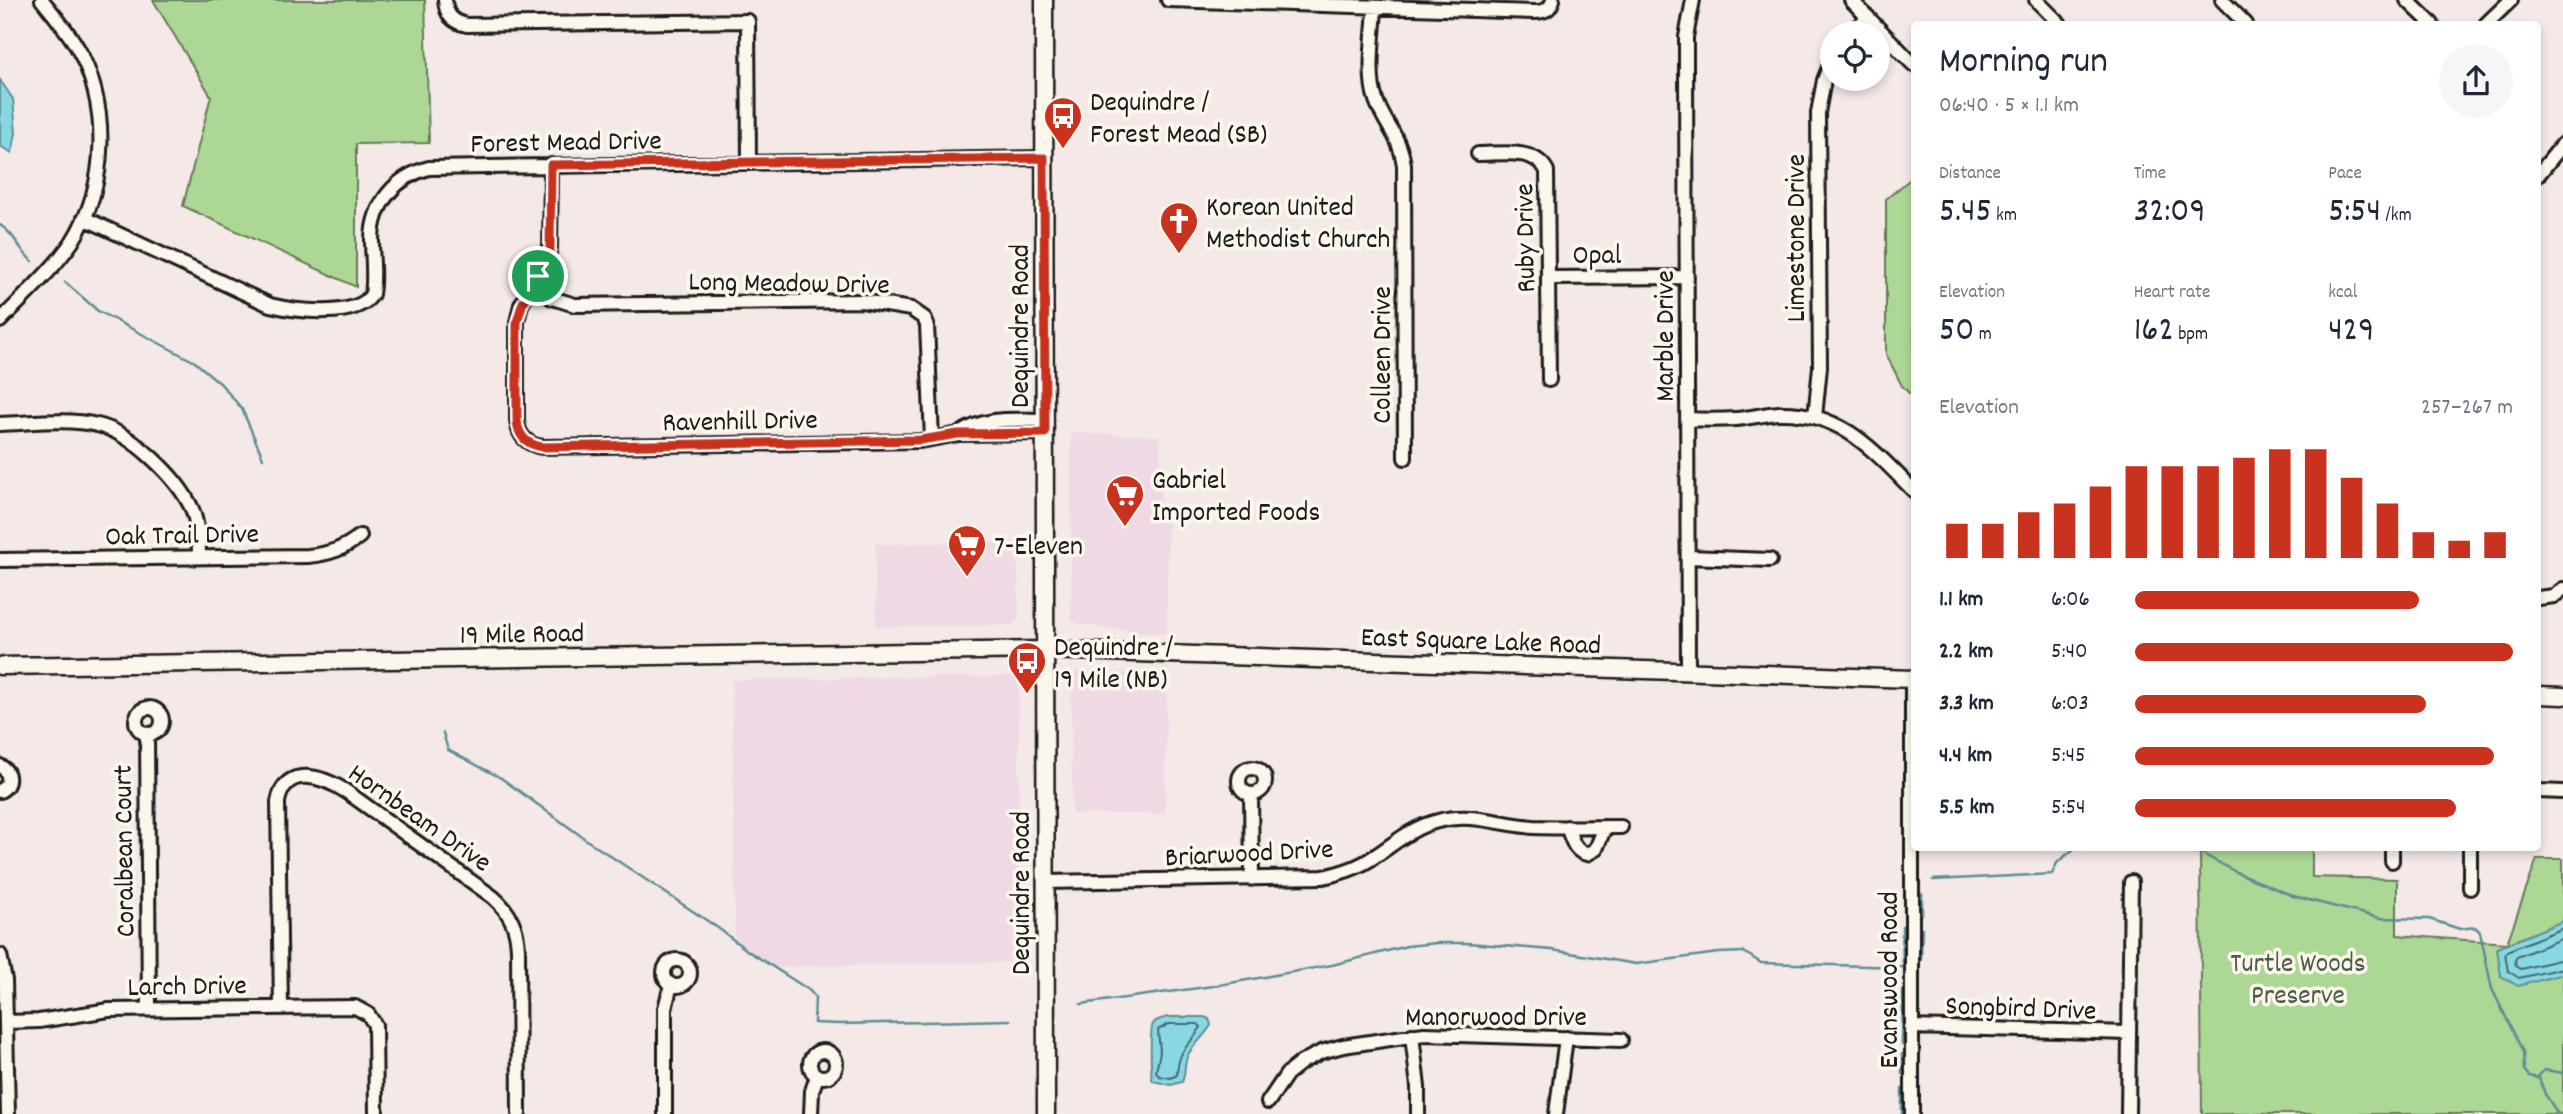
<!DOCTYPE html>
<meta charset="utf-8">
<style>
:root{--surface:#fff;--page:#f6f6f7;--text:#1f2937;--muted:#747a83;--accent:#c8321e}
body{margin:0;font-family:Dekko,sans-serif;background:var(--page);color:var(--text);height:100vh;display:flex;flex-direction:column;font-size:26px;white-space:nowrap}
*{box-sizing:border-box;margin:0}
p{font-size:23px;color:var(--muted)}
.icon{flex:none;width:38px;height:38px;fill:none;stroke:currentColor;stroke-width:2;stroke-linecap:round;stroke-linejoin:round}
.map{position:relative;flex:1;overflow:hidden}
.drawer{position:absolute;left:1911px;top:21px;width:630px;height:830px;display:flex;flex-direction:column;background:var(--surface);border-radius:7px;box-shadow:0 4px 10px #0003}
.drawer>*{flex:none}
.controls{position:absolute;left:1820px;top:21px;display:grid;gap:14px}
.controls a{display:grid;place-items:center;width:70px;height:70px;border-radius:50%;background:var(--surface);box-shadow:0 4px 10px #0003;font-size:35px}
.pin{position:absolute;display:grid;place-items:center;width:60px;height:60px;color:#fff;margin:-30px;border:4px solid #fff;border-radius:50%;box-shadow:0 2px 7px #0007}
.round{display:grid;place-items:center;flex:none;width:74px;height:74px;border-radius:37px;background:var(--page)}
.overview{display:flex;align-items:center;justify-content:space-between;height:119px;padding:0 28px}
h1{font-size:38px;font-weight:600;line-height:52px}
.stats{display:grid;grid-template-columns:repeat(3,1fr);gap:10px;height:119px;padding:7px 28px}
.stats div{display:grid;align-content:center}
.stats b{font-size:35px;font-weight:600}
.stats small{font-size:19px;font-weight:400}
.stats p{font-size:19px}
.chart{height:196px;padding:14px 28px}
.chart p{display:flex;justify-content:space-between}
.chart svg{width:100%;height:126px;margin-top:7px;stroke:var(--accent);stroke-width:6}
ul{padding:0 28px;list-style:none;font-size:23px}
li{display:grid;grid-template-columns:112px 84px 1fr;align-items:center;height:52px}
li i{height:18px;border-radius:9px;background:var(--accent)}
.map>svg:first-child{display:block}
</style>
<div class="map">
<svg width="2563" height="1114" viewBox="0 0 2563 1114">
<rect width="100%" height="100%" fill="#f5e9e8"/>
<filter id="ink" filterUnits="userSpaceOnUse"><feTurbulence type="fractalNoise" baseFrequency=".0143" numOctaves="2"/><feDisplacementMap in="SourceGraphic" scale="14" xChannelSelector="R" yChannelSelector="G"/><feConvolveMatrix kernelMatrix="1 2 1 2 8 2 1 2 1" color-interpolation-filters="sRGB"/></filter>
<g filter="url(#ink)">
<path fill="#eed9e4" d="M1071 433 1160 436 1161 513 1168 514 1167 633 1135 632 1078 624 1071 619Z
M1017 542 1019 618 1012 625 876 627 875 544Z
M1077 671 1167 674 1165 814H1072L1071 678Z
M1019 676V962L774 967 735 941 732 680Z"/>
<path fill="#acd795" stroke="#647a58" stroke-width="2" d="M153 0H425L429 143 356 144V287L183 206 211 96Z
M1914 176V398L1902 386 1886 354V199Z
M2200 847H2312V877L2397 879V935L2507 943 2537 859H2563V1114H2202Z"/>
<path fill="#88d8e3" stroke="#5d8d93" stroke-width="2" d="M0 80 13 99 16 133 12 153 0 146Z
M2563 921V974L2518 986 2501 976 2497 948Z
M1168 1017H1204L1209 1019 1211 1025C1205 1036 1195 1043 1189 1053 1183 1063 1186 1073 1182 1082L1171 1085 1153 1081C1150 1076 1150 1028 1153 1024 1156 1019 1162 1019 1168 1017Z"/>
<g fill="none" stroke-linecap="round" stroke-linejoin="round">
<path stroke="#47676c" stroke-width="2" d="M2563 928 2507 951 2505 954 2508 971 2519 978 2563 968
M2563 938 2517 957 2515 960 2516 966 2521 969 2563 959
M1169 1024H1198L1201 1027C1188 1049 1179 1046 1177 1075L1171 1078 1159 1076 1156 1072 1160 1052 1158 1030Z"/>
<path stroke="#5d8d93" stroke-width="2.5" d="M0 225C15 234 19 250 32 261
M65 282 98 311 195 362 221 384 242 409 263 458
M443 733 448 750 501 778 588 841 718 928 748 951 809 990 815 997 814 1023 840 1024 1010 1020
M2137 847 2201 853 2236 872 2293 896 2380 918 2429 919 2460 929 2475 927 2480 932 2492 989 2523 1052 2524 1070 2529 1076 2539 1078 2545 1094 2558 1114
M1933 880 2052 874 2057 863 2076 847
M1922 894V914
M1921 960 1922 928
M1081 1004 1213 986 1332 965 1407 946 1436 943H1468L1552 950 1636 964 1718 953 1744 952 1761 963 1903 967 1902 926
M1902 1045 1903 990
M1902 1054V1074
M2537 1078 2544 1070 2563 1073
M1902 1114V1089"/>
<defs>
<path id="minor" d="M445 0C446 15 452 22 467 25L748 21 749 162
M1168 0 1534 12C1544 12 1550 10 1553 0
M1851 0 1914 65
M2036 0 2060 24
M2222 0 2246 24
M2407 0 2432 24
M1375 7C1374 33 1367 76 1376 100 1385 126 1400 135 1404 165L1405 458
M2486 24 2511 0
M1851 33 1868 17
M1478 154C1500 154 1535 147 1547 171L1549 380
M551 165 550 249 544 267 521 305 517 322V420C518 436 527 445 543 447L920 441 959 434 1045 433
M2538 175 2563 144
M84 218 270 305C295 311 358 319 372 294 375 276 372 258 372 239 373 204 395 177 429 168L1044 158
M1549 278 1687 277
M532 286 552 298 575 305 862 301 911 309 924 318 927 325 932 439
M0 321C25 295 52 271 72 242 108 185 110 105 77 47 67 30 54 15 42 0
M1815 417 1820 367 1818 113 1824 80 1832 60
M1687 419C1704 420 1720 420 1736 419 1750 418 1764 414 1779 413 1841 411 1874 451 1914 491
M0 424C31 423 67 418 97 425 131 432 178 478 192 509 198 524 199 540 199 557
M959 434C987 416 1013 420 1045 420
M1688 557 1770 560
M0 560 308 556C329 554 344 549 360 536
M2538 598 2554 596 2563 589
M1688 672 1686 65V37L1693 0
M136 721a13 13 0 1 1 26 0a13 13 0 1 1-26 0Z
M147 734 149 1009
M0 766C11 772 11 785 0 791
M1239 781a13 13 0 1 1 26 0a13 13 0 1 1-26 0Z
M2538 791 2563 792
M1251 794 1252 879
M1567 827C1572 838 1573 851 1587 854L1596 849 1605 827
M2392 861V847
M1045 882 1323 877C1337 874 1351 870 1364 863 1389 849 1408 828 1438 821 1472 812 1501 825 1534 827 1563 828 1592 827 1621 827
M2470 888V847
M0 955 5 980 8 1114
M664 973a13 13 0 1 1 26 0a13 13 0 1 1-26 0Z
M281 1007 278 802C285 763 324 777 347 792L493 897C510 912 517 927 518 949L519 1114
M6 1022 39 1021 109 1010 355 1007 368 1014 375 1025 376 1114
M1911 1027 2129 1033
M1412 1035 1418 1087V1114
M810 1064a13 13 0 1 1 26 0a13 13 0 1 1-26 0Z
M1268 1102 1287 1074 1302 1062 1321 1052 1343 1046 1424 1034 1621 1040
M665 1114V1008L671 985
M811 1114 812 1091 817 1076
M1556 1114 1566 1038
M1912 1114V678
M2128 1114 2131 882"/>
<path id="major" d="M1044 0 1046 1114
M0 666 1045 650 1914 679
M2538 695 2563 696"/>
</defs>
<use href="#minor" stroke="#1c1c1c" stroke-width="18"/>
<use href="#major" stroke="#1c1c1c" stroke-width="21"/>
<use href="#minor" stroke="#fbf7ec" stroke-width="12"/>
<use href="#major" stroke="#fbf7ec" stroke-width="16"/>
</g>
</g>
<g fill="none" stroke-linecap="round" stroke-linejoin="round" filter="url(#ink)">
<defs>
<path id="route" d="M1044 158 1045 433 958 434 920 440 543 447C527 445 518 436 517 420V322L522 305 544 267 550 249 551 165Z"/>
</defs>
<use href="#route" stroke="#fff" stroke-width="14"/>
<use href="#route" stroke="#c8321e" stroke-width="9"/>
</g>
<defs>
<symbol id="bus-pin" viewBox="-11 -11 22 30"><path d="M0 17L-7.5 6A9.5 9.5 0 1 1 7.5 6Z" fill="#c8321e" stroke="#fbf7ec"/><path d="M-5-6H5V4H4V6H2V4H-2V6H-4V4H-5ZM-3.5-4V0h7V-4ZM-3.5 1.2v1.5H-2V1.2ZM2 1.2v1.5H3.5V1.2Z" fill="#fff"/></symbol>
<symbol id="church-pin" viewBox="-11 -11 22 30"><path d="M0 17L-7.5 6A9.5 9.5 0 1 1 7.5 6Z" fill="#c8321e" stroke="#fbf7ec"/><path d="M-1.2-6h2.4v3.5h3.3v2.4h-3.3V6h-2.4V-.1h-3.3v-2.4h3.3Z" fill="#fff"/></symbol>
<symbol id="supermarket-pin" viewBox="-11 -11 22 30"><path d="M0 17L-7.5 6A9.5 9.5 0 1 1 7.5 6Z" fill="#c8321e" stroke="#fbf7ec"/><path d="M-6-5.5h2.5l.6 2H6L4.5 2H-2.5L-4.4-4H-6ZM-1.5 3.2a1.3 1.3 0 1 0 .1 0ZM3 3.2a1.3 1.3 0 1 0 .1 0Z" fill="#fff"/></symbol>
</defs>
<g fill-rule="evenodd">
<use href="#bus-pin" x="1041" y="94" width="44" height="60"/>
<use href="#church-pin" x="1157" y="199" width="44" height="60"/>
<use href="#supermarket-pin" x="1103" y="472" width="44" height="60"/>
<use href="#supermarket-pin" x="945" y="522" width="44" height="60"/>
<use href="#bus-pin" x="1005" y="639" width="44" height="60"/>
</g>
<g text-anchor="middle" stroke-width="7" stroke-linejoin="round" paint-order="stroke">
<g font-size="28" fill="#1c1c1c" stroke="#fbf7ec" text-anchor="start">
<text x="1090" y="110">Dequindre /<tspan x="1090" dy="32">Forest Mead (SB)</tspan></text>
<text x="1206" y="215">Korean United<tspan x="1206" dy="32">Methodist Church</tspan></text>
<text x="1152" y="488">Gabriel<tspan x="1152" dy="32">Imported Foods</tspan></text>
<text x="994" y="554">7-Eleven</text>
<text x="1054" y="655">Dequindre /<tspan x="1054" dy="32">19 Mile (NB)</tspan></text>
</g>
<g font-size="28" fill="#1c1c1c" stroke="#fbf7ec">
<text transform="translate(566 140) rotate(-1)" y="10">Forest Mead Drive</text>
<text transform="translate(1523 238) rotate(-91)" y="10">Ruby Drive</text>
<text transform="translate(1794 238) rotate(-90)" y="10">Limestone Drive</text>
<text x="1597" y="263">Opal</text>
<text transform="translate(789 281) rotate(1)" y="10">Long Meadow Drive</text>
<text transform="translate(1018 326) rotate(-90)" y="10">Dequindre Road</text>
<text transform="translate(1663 336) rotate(-90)" y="10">Marble Drive</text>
<text transform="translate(1380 355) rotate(-90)" y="10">Colleen Drive</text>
<text transform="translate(740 419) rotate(-1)" y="10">Ravenhill Drive</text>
<text transform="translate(182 533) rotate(-1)" y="10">Oak Trail Drive</text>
<text transform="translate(522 632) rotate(-1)" y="10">19 Mile Road</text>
<text transform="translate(1481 639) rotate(2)" y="10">East Square Lake Road</text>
<text transform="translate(421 816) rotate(35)" y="10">Hornbeam Drive</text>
<text transform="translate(122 851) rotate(-91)" y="10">Coralbean Court</text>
<text transform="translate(1249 851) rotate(-3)" y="10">Briarwood Drive</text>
<text transform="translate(1019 893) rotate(-90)" y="10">Dequindre Road</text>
<text transform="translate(1887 980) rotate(-90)" y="10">Evanswood Road</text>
<text transform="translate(187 984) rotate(-1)" y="10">Larch Drive</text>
<text transform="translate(2021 1006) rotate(2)" y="10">Songbird Drive</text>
<text x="1496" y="1025">Manorwood Drive</text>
</g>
<g font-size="28" fill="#4e5d46" stroke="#fbf7ec">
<text x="2298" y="971">Turtle Woods<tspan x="2298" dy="32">Preserve</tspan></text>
</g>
</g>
</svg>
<div class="controls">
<a><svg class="icon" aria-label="locate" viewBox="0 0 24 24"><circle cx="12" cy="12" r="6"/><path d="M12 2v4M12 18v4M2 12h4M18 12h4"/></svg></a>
</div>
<div class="pin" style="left:538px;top:276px;background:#1e9e55"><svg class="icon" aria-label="arrive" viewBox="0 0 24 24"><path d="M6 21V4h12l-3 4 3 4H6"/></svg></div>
<section class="drawer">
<div class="overview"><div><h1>Morning run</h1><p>06:40 · 5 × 1.1 km</p></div><a class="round"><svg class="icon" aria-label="share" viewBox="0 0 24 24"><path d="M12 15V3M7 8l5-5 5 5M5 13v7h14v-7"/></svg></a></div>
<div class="stats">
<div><p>Distance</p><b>5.45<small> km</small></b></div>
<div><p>Time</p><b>32:09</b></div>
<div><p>Pace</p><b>5:54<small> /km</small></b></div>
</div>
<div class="stats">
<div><p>Elevation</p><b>50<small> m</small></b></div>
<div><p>Heart rate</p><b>162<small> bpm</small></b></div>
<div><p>kcal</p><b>429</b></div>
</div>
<div class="chart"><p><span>Elevation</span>257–267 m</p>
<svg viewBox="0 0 160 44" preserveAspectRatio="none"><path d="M5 44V32M15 44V32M25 44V28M35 44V25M45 44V19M55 44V12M65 44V12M75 44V12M85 44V9M95 44V6M105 44V6M115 44V16M125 44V25M135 44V35M145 44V38M155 44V35"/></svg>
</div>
<ul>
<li><b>1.1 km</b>6:06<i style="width:75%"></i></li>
<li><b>2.2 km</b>5:40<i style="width:100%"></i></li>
<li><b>3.3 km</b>6:03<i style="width:77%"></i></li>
<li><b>4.4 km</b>5:45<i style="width:95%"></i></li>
<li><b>5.5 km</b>5:54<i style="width:85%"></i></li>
</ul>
</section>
</div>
